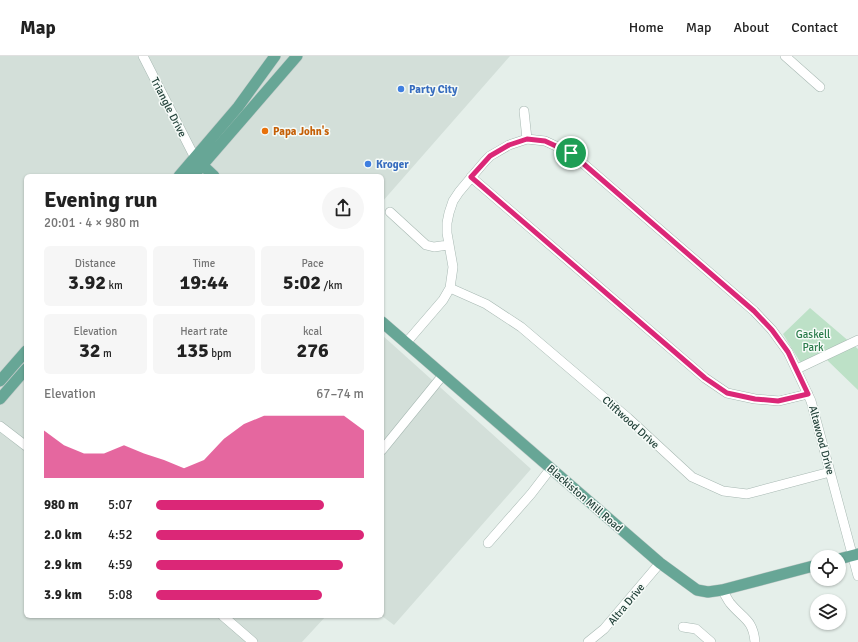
<!DOCTYPE html>
<meta charset="utf-8">
<style>
:root{--surface:#fff;--page:#f6f6f6;--text:#222;--muted:#767676;--line:#e0e0e0;--accent:#db2777}
body{margin:0;font-family:Signika,sans-serif;background:var(--page);color:var(--text);height:100vh;display:flex;flex-direction:column;font-size:15px;white-space:nowrap}
*{box-sizing:border-box;margin:0}
p{font-size:13px;color:var(--muted)}
.icon{flex:none;width:22px;height:22px;fill:none;stroke:currentColor;stroke-width:2;stroke-linecap:round;stroke-linejoin:round}
.map{position:relative;flex:1;overflow:hidden}
.details{position:absolute;left:24px;top:118px;width:360px;height:444px;display:flex;flex-direction:column;background:var(--surface);border-radius:6px;box-shadow:0 1px 3px #0004}
.details>*{flex:none}
.fabs{position:absolute;left:810px;top:494px;display:grid;gap:8px}
.fabs a{display:grid;place-items:center;width:36px;height:36px;border-radius:50%;background:var(--surface);box-shadow:0 1px 3px #0004;font-size:20px}
.pin{position:absolute;display:grid;place-items:center;width:34px;height:34px;color:#fff;margin:-17px;border:2px solid #fff;border-radius:50%;box-shadow:0 1px 4px #0007}
.round{display:grid;place-items:center;flex:none;width:42px;height:42px;border-radius:21px;background:var(--page)}
.headline{display:flex;align-items:center;justify-content:space-between;height:68px;padding:0 20px}
h1{font-size:22px;font-weight:700;line-height:30px}
.stats{display:grid;grid-template-columns:repeat(3,1fr);gap:6px;height:68px;padding:4px 20px}
.stats div{display:grid;align-content:center;border-radius:6px;background:var(--page);text-align:center}
.stats b{font-size:20px;font-weight:700}
.stats small{font-size:11px;font-weight:400}
.stats p{font-size:11px}
.chart{height:112px;padding:8px 20px}
.chart p{display:flex;justify-content:space-between}
.chart svg{width:100%;height:72px;margin-top:4px;fill:var(--accent);opacity:.7}
ul{padding:0 20px;list-style:none;font-size:13px}
li{display:grid;grid-template-columns:64px 48px 1fr;align-items:center;height:30px}
li i{height:10px;border-radius:5px;background:var(--accent)}
header{display:flex;align-items:center;gap:24px;box-sizing:border-box;height:56px;padding:0 20px;background:var(--surface);border-bottom:1px solid var(--line)}
header strong{font-size:19px}
nav{display:flex;gap:22px;margin-inline-start:auto;font-size:14px}
.map>svg:first-child{display:block}
</style>
<header>
<strong>Map</strong>
<nav><a>Home</a><a>Map</a><a>About</a><a>Contact</a></nav>
</header>
<div class="map">
<svg width="858" height="586" viewBox="0 0 858 586">
<rect width="100%" height="100%" fill="#e5efea"/>
<path fill="#d3dfd9" d="M0 0H510L382 146V120H26V560H326L302 586H0Z
M382 279 531 413 394 569 382 560Z"/>
<path fill="#bde1c7" d="M810 252 858 293V334L827 304 805 314 783 278Z"/>
<g fill="none" stroke-linecap="round" stroke-linejoin="round">
<defs>
<path id="minor" d="M143 0 195 102
M785 0 820 31
M524 55 527 83
M471 121 705 322 727 337 755 343 779 345 808 338
M390 156 426 189 434 191 448 189
M450 232 486 248 521 271 628 362 692 421 723 435 747 438 830 416
M406 287 443 244 450 232 453 211 447 177V167L449 157 453 145 459 136 485 105 490 100 509 89 527 83 545 85 571 97 754 255 772 274 788 296 811 345 858 520
M797 313 858 284
M0 370 26 390
M382 394 443 319
M488 487 531 438 551 412
M722 534C725 538 727 543 730 547 743 563 753 563 755 586
M223 560 253 586
M683 571 696 573 711 586
M588 586 604 573 660 507"/>
<path id="major" d="M198 105 214 120
M179 120 238 51 275 0
M193 120 297 0
M382 266 660 507 697 534 708 536 722 534 817 509
M0 325 26 295
M0 343 26 313
M839 503 858 498"/>
</defs>
<use href="#minor" stroke="#a7b8b2" stroke-width="10"/>
<use href="#major" stroke="#c1cac8" stroke-width="12"/>
<use href="#minor" stroke="#fff" stroke-width="9"/>
<use href="#major" stroke="#67a696" stroke-width="11"/>
</g>
<g fill="none" stroke-linecap="round" stroke-linejoin="round">
<defs>
<path id="route" d="M527 83 545 85 571 97 754 255 772 274 788 296 808 338 778 345 755 343 727 337 705 322 471 121 490 100 509 89Z"/>
</defs>
<use href="#route" stroke="#fff" stroke-width="8"/>
<use href="#route" stroke="#db2777" stroke-width="5"/>
</g>
<g fill="#3f7fe0" stroke="#f6fbf8" stroke-width="1.5">
<circle cx="401" cy="33" r="4"/>
<circle cx="368" cy="108" r="4"/>
</g>
<circle fill="#e8710a" stroke="#f6fbf8" stroke-width="1.5" cx="265" cy="75" r="4"/>
<g text-anchor="middle" stroke-width="3" stroke-linejoin="round" paint-order="stroke">
<g font-size="11" font-weight="bold" fill="#366cbe" stroke="#f6fbf8" text-anchor="start">
<text x="409" y="37">Party City</text>
<text x="376" y="112">Kroger</text>
</g>
<g font-size="11" fill="#23423a" stroke="#f6fbf8">
<text transform="translate(169 51) rotate(63)" y="4">Triangle Drive</text>
<text transform="translate(631 366) rotate(42)" y="4">Cliftwood Drive</text>
<text transform="translate(822 384) rotate(75)" y="4">Altawood Drive</text>
<text transform="translate(585 442) rotate(41)" y="4">Blackiston Mill Road</text>
<text transform="translate(626 548) rotate(-50)" y="4">Altra Drive</text>
</g>
<g font-size="11" font-weight="bold" fill="#c56008" stroke="#f6fbf8" text-anchor="start">
<text x="273" y="79">Papa John's</text>
</g>
<g font-size="11" fill="#2a7b4a" stroke="#f6fbf8">
<text x="813" y="282">Gaskell<tspan x="813" dy="13">Park</tspan></text>
</g>
</g>
</svg>
<div class="fabs">
<a><svg class="icon" aria-label="locate" viewBox="0 0 24 24"><circle cx="12" cy="12" r="6"/><path d="M12 2v4M12 18v4M2 12h4M18 12h4"/></svg></a>
<a><svg class="icon" aria-label="layers" viewBox="0 0 24 24"><path d="M12 4l9 5-9 5-9-5zM3 14l9 5 9-5"/></svg></a>
</div>
<div class="pin" style="left:571px;top:97px;background:#1e9e55"><svg class="icon" aria-label="arrive" viewBox="0 0 24 24"><path d="M6 21V4h12l-3 4 3 4H6"/></svg></div>
<section class="details">
<div class="headline"><div><h1>Evening run</h1><p>20:01 · 4 × 980 m</p></div><a class="round"><svg class="icon" aria-label="share" viewBox="0 0 24 24"><path d="M12 15V3M7 8l5-5 5 5M5 13v7h14v-7"/></svg></a></div>
<div class="stats">
<div><p>Distance</p><b>3.92<small> km</small></b></div>
<div><p>Time</p><b>19:44</b></div>
<div><p>Pace</p><b>5:02<small> /km</small></b></div>
</div>
<div class="stats">
<div><p>Elevation</p><b>32<small> m</small></b></div>
<div><p>Heart rate</p><b>135<small> bpm</small></b></div>
<div><p>kcal</p><b>276</b></div>
</div>
<div class="chart"><p><span>Elevation</span>67–74 m</p>
<svg viewBox="0 0 160 44" preserveAspectRatio="none"><path d="M0 44V15L10 24L20 29L30 29L40 24L50 29L60 33L70 38L80 33L90 20L100 11L110 6L120 6L130 6L140 6L150 6L160 15V44z"/></svg>
</div>
<ul>
<li><b>980 m</b>5:07<i style="width:81%"></i></li>
<li><b>2.0 km</b>4:52<i style="width:100%"></i></li>
<li><b>2.9 km</b>4:59<i style="width:90%"></i></li>
<li><b>3.9 km</b>5:08<i style="width:80%"></i></li>
</ul>
</section>
</div>
